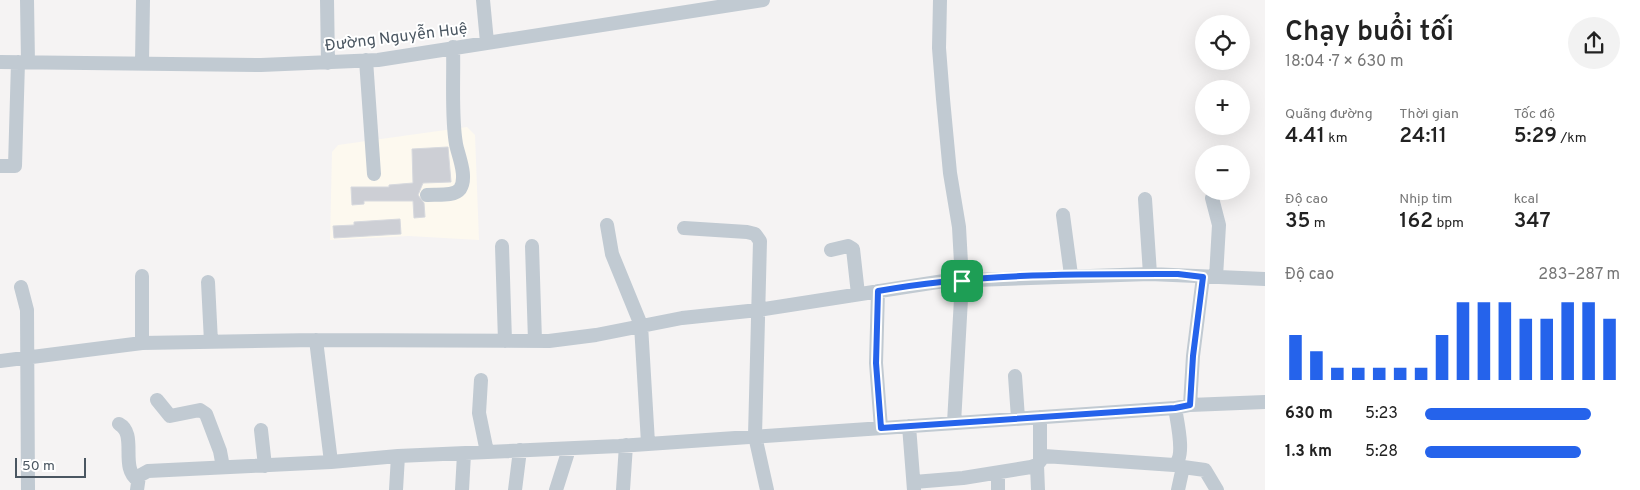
<!DOCTYPE html>
<html lang="vi">
<meta charset="utf-8">
<style>
:root{--surface:#fff;--page:#f2f2f2;--text:#222;--muted:#767676;--accent:#2563eb}
body{margin:0;font-family:Overpass,sans-serif;background:var(--page);color:var(--text);height:100vh;display:flex;flex-direction:column;font-size:19px;white-space:nowrap}
*{box-sizing:border-box;margin:0}
p{font-size:16px;color:var(--muted)}
.icon{flex:none;width:28px;height:28px;fill:none;stroke:currentColor;stroke-width:2;stroke-linecap:round;stroke-linejoin:round}
.map{position:relative;flex:1;overflow:hidden}
.details{display:flex;flex-direction:column;background:var(--surface);width:375px}
.details>*{flex:none}
.controls{position:absolute;left:1195px;top:15px;display:grid;gap:10px}
.controls a{display:grid;place-items:center;width:55px;height:55px;border-radius:50%;background:var(--surface);box-shadow:0 5px 20px #0002;font-size:25px}
.scale{position:absolute;left:15px;bottom:12px;width:71px;box-sizing:border-box;padding-left:5px;border:2px solid #4a5661;border-top:0;font-size:14px;line-height:18px;white-space:nowrap;color:#4a5661;-webkit-text-stroke:4px #fff;paint-order:stroke}
.pin{position:absolute;display:grid;place-items:center;width:42px;height:42px;color:#fff;margin:-21px;border-radius:10px;box-shadow:0 2px 8px #0006}
.round{display:grid;place-items:center;flex:none;width:52px;height:52px;border-radius:26px;background:var(--page)}
.headline{display:flex;align-items:center;justify-content:space-between;height:85px;padding:0 20px}
h1{font-size:28px;font-weight:600;line-height:38px}
.stats{display:grid;grid-template-columns:repeat(3,1fr);gap:8px;height:85px;padding:5px 20px}
.stats div{display:grid;align-content:center}
.stats b{font-size:21px;font-weight:600}
.stats small{font-size:14px;font-weight:400}
.stats p{font-size:14px}
.chart{height:140px;padding:10px 20px}
.chart p{display:flex;justify-content:space-between}
.chart svg{width:100%;height:90px;margin-top:5px;stroke:var(--accent);stroke-width:6}
ul{padding:0 20px;list-style:none;font-size:16px}
li{display:grid;grid-template-columns:80px 60px 1fr;align-items:center;height:38px}
li i{height:12px;border-radius:6px;background:var(--accent)}
main{display:flex;flex:1;min-height:0}
.map>svg:first-child{display:block}
</style>
<main>
<div class="map">
<svg width="1265" height="490" viewBox="0 0 1265 490">
<rect width="100%" height="100%" fill="#f5f3f3"/>
<path fill="#fdf9ef" d="M467 127 475 135 479 240 409 236 330 240 332 152 338 145Z"/>
<path fill="#cdcfd5" stroke="#d7d9de" d="M448 147 451 182 423 183 418 195 424 203 425 217 414 218 413 201H364V204L352 205 351 187H389V185L413 183 412 149Z
M400 219 401 234 334 238 333 226 354 225V222Z"/>
<g fill="none" stroke-linecap="round" stroke-linejoin="round">
<path stroke="#c1cad2" stroke-width="14" d="M27 0 28 62
M327 0 328 63
M483 0 487 42
M940 0 939 48 943 99 950 173 959 227 962 281 954 423
M366 60 374 174
M0 62 261 65 378 60 763 0
M142 62 143 0
M0 166H15L18 62
M427 195C436 194 454 197 460 189 468 177 458 155 456 144 451 116 454 76 453 47
M1212 198 1219 225 1216 277
M1145 199 1150 274
M1063 215 1071 275
M607 225 612 254 641 325 648 443
M684 228 747 232 755 234 760 241 755 436 767 490
M502 246 505 341
M532 246 535 341
M831 250 848 246 853 249 858 294
M208 282 211 342
M21 287 27 310 28 490
M878 291 876 363 881 428
M316 340 331 462 398 456 619 446 1175 408 1190 405 1265 402
M142 343V276
M0 361 142 343 316 340 549 341 596 335 682 318 758 310 944 281 1150 274 1265 279
M1015 376 1018 418
M481 380 479 413 487 452
M157 400 170 416 200 410 206 414 220 451 223 467
M1190 405 1193 356 1203 277
M1040 417V459
M119 424C138 434 119 468 138 480
M909 426 914 490
M261 430 265 466
M1177 463 1183 467 1205 470 1217 490
M1037 465 1038 490
M914 482 963 478 1031 467 1037 465 1044 456 1174 465C1186 458 1177 421 1175 408
M137 490 139 476 148 471 331 462
M396 490 398 456
M462 490 464 454
M515 490 520 450
M556 490 569 449
M623 490 626 445
M998 490V473
M1178 490 1183 467"/>
</g>
<g fill="none" stroke-linecap="round" stroke-linejoin="round">
<defs>
<path id="route" d="M1178 274 1203 277 1193 356 1190 405 1175 408 881 428 876 363 878 291C976 273 1079 274 1178 274Z"/>
</defs>
<use href="#route" stroke="#fff" stroke-width="10"/>
<use href="#route" stroke="#2563eb" stroke-width="6"/>
</g>
<g text-anchor="middle" stroke-width="4" stroke-linejoin="round" paint-order="stroke">
<g font-size="16" fill="#4a5661" stroke="#fff">
<text transform="translate(396 36) rotate(-7)" y="6">Đường Nguyễn Huệ</text>
</g>
</g>
</svg>
<div class="controls">
<a><svg class="icon" aria-label="locate" viewBox="0 0 24 24"><circle cx="12" cy="12" r="6"/><path d="M12 2v4M12 18v4M2 12h4M18 12h4"/></svg></a>
<a>+</a>
<a>−</a>
</div>
<div class="scale">50 m</div>
<div class="pin" style="left:962px;top:281px;background:#1e9e55"><svg class="icon" aria-label="arrive" viewBox="0 0 24 24"><path d="M6 21V4h12l-3 4 3 4H6"/></svg></div>
</div>
<section class="details">
<div class="headline"><div><h1>Chạy buổi tối</h1><p>18:04 · 7 × 630 m</p></div><a class="round"><svg class="icon" aria-label="share" viewBox="0 0 24 24"><path d="M12 15V3M7 8l5-5 5 5M5 13v7h14v-7"/></svg></a></div>
<div class="stats">
<div><p>Quãng đường</p><b>4.41<small> km</small></b></div>
<div><p>Thời gian</p><b>24:11</b></div>
<div><p>Tốc độ</p><b>5:29<small> /km</small></b></div>
</div>
<div class="stats">
<div><p>Độ cao</p><b>35<small> m</small></b></div>
<div><p>Nhịp tim</p><b>162<small> bpm</small></b></div>
<div><p>kcal</p><b>347</b></div>
</div>
<div class="chart"><p><span>Độ cao</span>283–287 m</p>
<svg viewBox="0 0 160 44" preserveAspectRatio="none"><path d="M5 44V22M15 44V30M25 44V38M35 44V38M45 44V38M55 44V38M65 44V38M75 44V22M85 44V6M95 44V6M105 44V6M115 44V14M125 44V14M135 44V6M145 44V6M155 44V14"/></svg>
</div>
<ul>
<li><b>630 m</b>5:23<i style="width:85%"></i></li>
<li><b>1.3 km</b>5:28<i style="width:80%"></i></li>
</ul>
</section>
</main>
